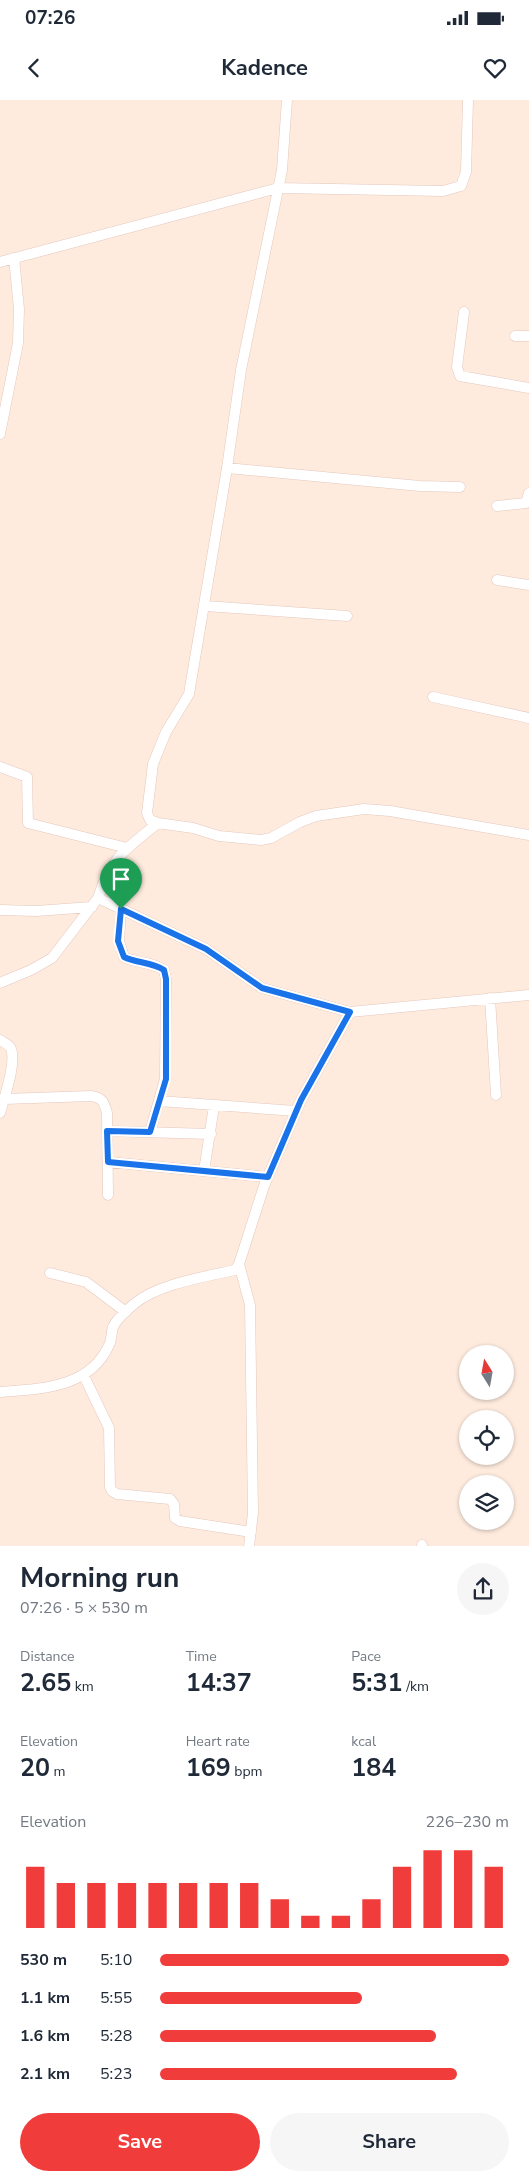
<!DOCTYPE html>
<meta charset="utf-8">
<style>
:root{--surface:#fff;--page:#f6f6f7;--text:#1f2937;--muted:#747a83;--accent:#f03c3a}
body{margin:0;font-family:"Nunito Sans",sans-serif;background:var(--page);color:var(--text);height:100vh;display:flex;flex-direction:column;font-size:19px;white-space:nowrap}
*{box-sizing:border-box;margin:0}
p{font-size:16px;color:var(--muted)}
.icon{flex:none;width:28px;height:28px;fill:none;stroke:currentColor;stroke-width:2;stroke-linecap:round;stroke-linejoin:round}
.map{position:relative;height:1446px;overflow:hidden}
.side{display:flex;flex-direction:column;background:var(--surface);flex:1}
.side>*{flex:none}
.needle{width:32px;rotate:349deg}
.fabs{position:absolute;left:459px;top:1245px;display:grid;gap:10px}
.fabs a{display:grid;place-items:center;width:55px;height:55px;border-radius:50%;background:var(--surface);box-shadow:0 1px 4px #0004;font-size:25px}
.pin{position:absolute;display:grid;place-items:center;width:42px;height:42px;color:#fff;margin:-51px -21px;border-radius:50% 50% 50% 0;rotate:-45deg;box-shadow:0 0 5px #0007}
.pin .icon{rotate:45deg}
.round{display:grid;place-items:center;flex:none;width:52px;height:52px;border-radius:26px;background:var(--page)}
.headline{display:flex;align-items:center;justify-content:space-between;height:85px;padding:0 20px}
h1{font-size:28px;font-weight:700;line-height:38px}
.figures{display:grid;grid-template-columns:repeat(3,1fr);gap:8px;height:85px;padding:5px 20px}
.figures div{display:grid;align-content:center}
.figures b{font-size:25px;font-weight:700}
.figures small{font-size:14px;font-weight:400}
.figures p{font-size:14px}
.chart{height:140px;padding:10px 20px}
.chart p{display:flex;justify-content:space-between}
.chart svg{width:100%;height:90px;margin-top:5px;stroke:var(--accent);stroke-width:6}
.button{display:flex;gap:10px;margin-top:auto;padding:10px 20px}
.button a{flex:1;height:58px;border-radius:30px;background:var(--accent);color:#fff;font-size:20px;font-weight:700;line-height:58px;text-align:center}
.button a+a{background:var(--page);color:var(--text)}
ul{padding:0 20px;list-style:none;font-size:16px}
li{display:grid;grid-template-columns:80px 60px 1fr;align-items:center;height:38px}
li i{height:12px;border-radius:6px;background:var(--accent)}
.status{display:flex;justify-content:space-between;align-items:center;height:35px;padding:0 25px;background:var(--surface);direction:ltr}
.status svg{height:14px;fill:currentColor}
header{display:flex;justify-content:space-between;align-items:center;height:65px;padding:0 20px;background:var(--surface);font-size:22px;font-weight:700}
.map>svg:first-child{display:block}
</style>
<div class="status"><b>07:26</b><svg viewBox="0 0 49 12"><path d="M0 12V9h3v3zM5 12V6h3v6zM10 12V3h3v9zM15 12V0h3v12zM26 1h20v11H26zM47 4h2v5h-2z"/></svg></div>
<header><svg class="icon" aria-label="back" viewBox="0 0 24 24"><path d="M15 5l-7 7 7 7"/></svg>Kadence<svg class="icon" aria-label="heart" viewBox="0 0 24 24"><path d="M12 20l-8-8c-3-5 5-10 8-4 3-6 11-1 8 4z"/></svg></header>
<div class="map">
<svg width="529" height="1446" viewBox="0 0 529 1446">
<rect width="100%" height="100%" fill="#feebde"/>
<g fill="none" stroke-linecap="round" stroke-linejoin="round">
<defs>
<path id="street" d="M287 0 282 70 241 270 227 368 189 594 166 632 153 664 147 713 150 720 158 723 193 728 219 736 261 740 271 738 300 722 316 716 364 709 390 711 529 735
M0 162 278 88 443 91 461 86 466 72 468 0
M464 212 457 267 460 276 529 288
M515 236H529
M0 334 18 243 19 209 14 158
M227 368 420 386 460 387
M497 406 526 403 529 393
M497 480 529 485
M205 506 347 516
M433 597 529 618
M0 667 27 677 28 723 127 748
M98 798C111 757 126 749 158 723
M121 809 119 841 124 857C136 863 152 862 164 870L166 879 165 979 150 1032
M0 810 36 811 92 807
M0 883 31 870 52 858 98 798 206 849 262 888 350 912 529 895
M490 898 496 995
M0 940C3 942 8 944 10 947 18 959 4 999 0 1013
M4 999 91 996C103 998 104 1002 107 1013L108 1095
M159 1001 296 1011
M107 1031 211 1034
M108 1062 268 1077
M204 1071 214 1006
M239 1164 250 1205 253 1413 249 1446
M50 1173 86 1182 126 1212
M84 1276 109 1328 110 1387 112 1391 117 1394 170 1399 174 1404 175 1418 180 1421 251 1432
M0 1292C41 1289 90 1288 109 1245 112 1240 111 1233 113 1227 117 1218 127 1210 134 1204 158 1184 204 1177 235 1170L239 1164 264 1086 301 1000 350 912
M422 1446V1445"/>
</defs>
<use href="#street" stroke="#e4c7bd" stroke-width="11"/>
<use href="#street" stroke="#fff" stroke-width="10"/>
</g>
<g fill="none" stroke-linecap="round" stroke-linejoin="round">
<defs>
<path id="route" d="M121 809 206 849 262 888 350 912 301 1000 268 1077 108 1062 107 1031 150 1032 166 979V879L164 870C152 862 136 863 124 857L118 841Z"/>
</defs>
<use href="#route" stroke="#fff" stroke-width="10"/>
<use href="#route" stroke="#1a73e8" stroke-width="6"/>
</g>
</svg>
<div class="fabs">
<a><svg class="needle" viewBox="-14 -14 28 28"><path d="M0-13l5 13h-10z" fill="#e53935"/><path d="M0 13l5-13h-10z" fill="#747a83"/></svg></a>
<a><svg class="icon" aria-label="locate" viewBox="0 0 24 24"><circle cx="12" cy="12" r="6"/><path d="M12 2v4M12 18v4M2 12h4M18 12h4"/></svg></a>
<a><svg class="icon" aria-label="layers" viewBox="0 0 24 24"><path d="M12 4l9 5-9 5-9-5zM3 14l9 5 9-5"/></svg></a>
</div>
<div class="pin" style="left:121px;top:809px;background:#1e9e55"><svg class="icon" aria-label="arrive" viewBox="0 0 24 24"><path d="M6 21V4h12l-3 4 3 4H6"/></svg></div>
</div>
<section class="side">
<div class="headline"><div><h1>Morning run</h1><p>07:26 · 5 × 530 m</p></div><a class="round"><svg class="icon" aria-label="share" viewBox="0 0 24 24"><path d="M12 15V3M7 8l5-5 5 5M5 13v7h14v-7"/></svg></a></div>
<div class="figures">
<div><p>Distance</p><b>2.65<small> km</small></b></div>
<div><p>Time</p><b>14:37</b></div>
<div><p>Pace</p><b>5:31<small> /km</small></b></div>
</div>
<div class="figures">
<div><p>Elevation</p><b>20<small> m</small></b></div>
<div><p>Heart rate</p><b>169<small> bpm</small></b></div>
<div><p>kcal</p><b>184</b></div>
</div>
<div class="chart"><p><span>Elevation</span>226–230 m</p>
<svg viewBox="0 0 160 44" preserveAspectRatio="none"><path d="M5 44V14M15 44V22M25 44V22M35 44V22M45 44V22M55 44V22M65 44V22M75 44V22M85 44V30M95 44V38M105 44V38M115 44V30M125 44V14M135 44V6M145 44V6M155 44V14"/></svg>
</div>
<ul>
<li><b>530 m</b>5:10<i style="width:100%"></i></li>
<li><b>1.1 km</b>5:55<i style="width:58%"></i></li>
<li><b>1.6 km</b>5:28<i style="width:79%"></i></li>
<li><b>2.1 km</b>5:23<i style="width:85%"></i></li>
</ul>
<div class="button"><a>Save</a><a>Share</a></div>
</section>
